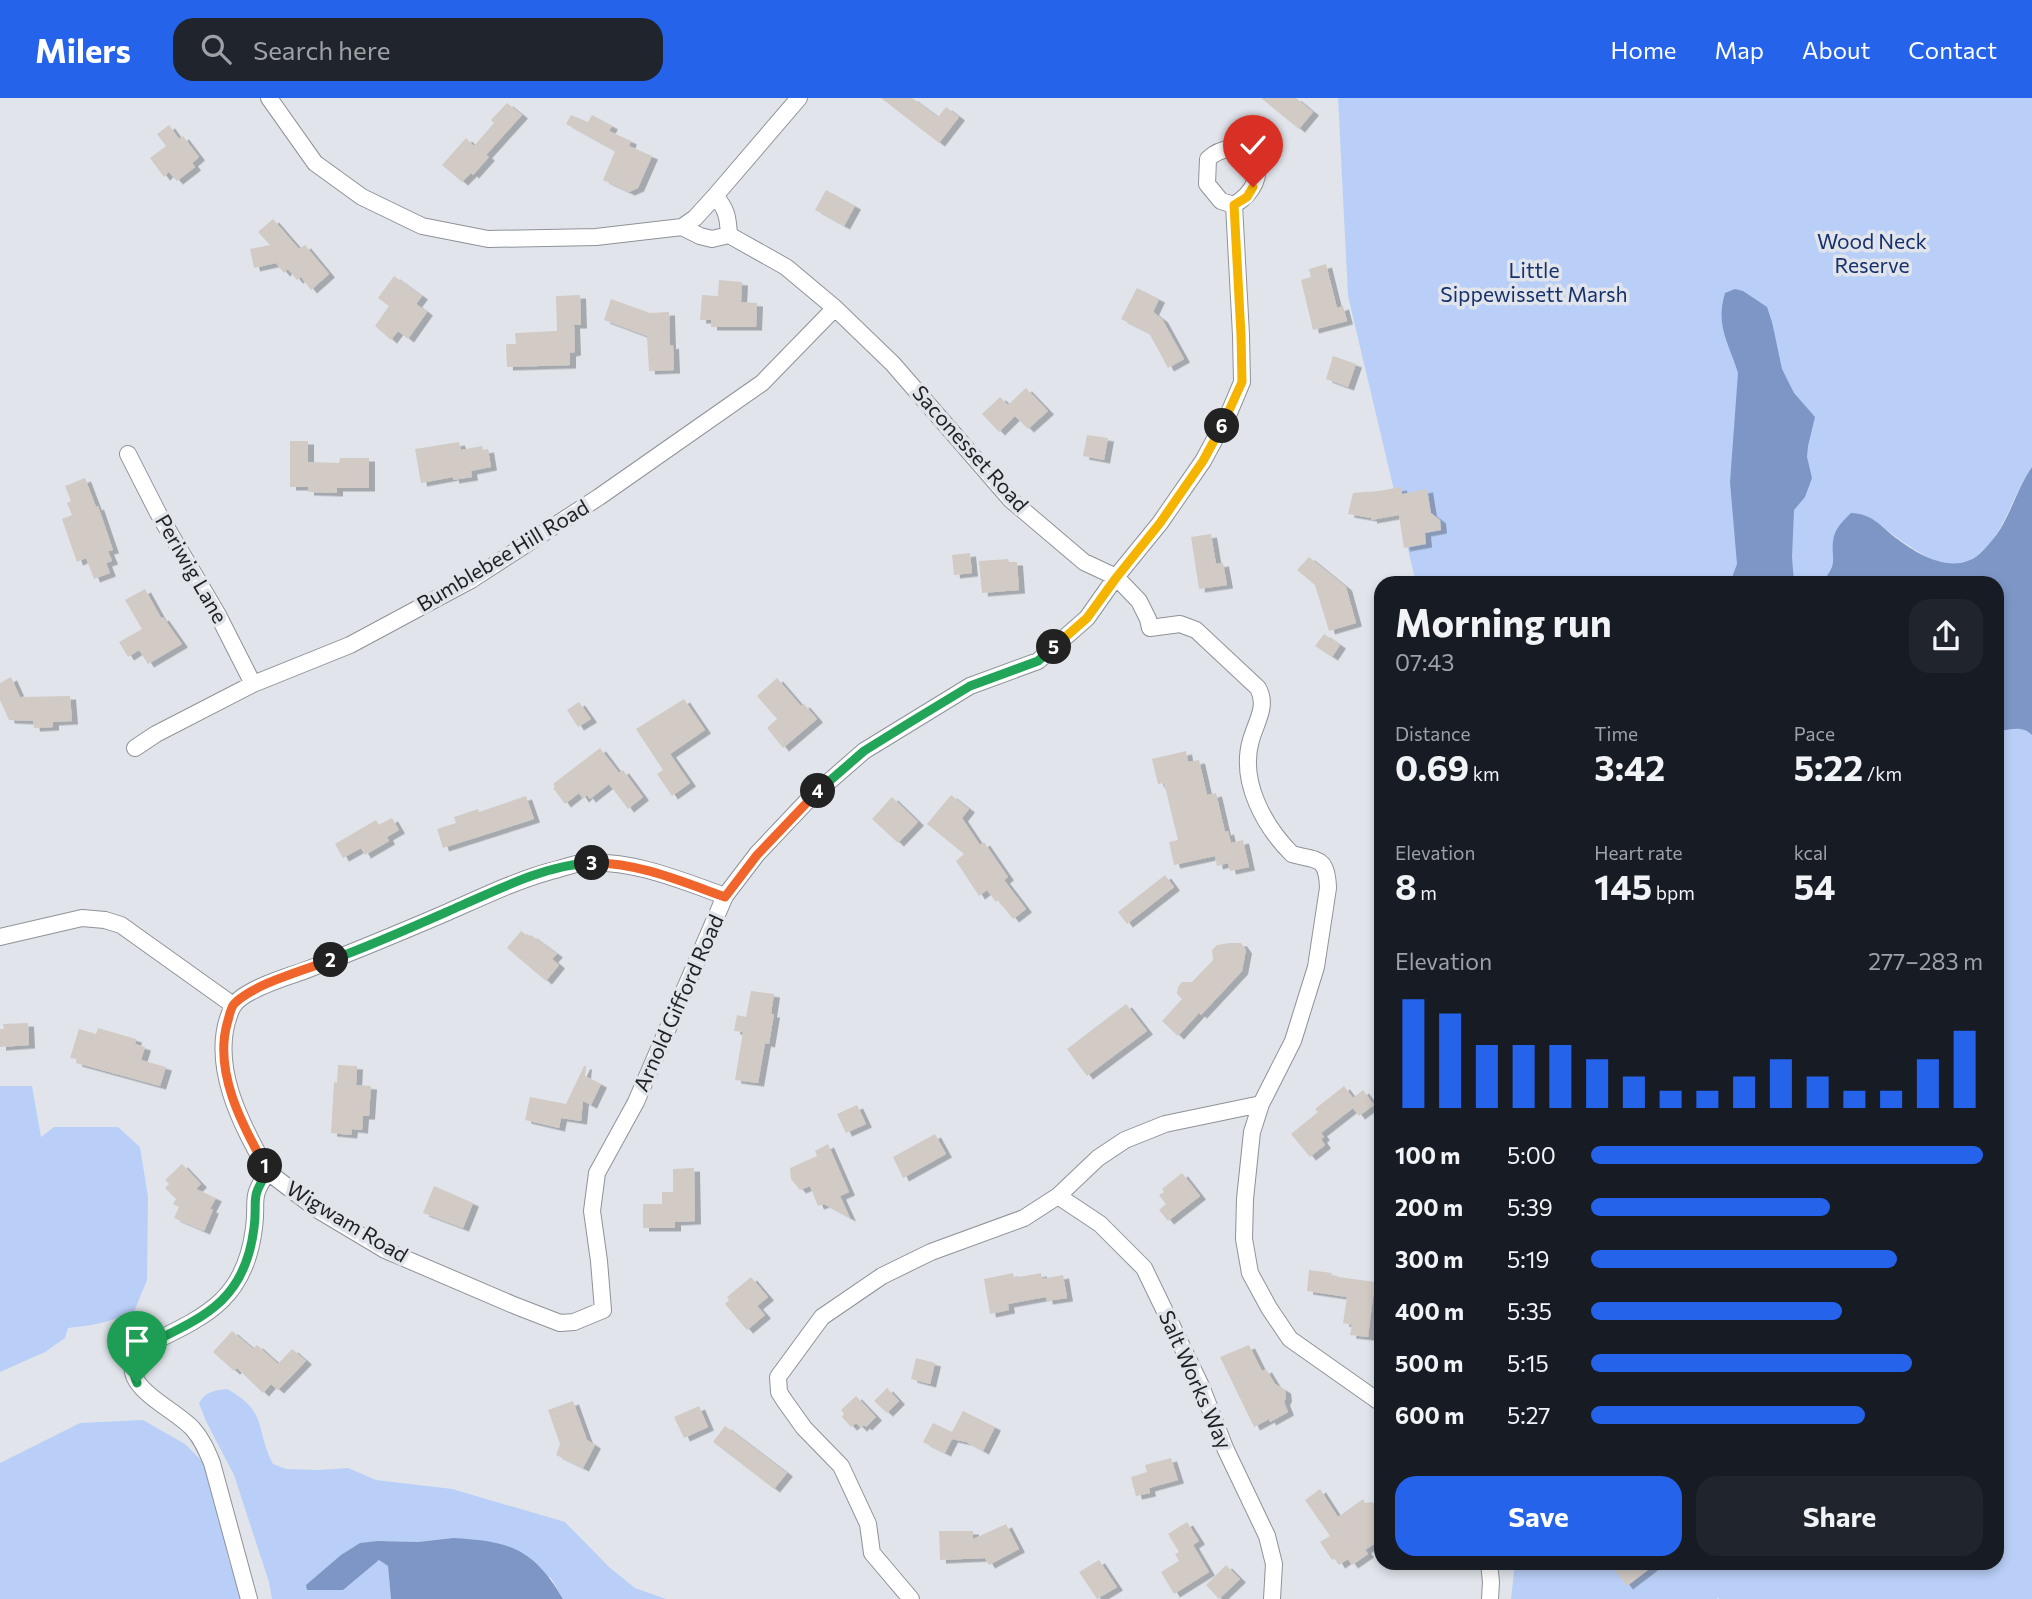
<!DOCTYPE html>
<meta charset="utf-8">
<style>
:root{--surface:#171b24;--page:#20242c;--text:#f1f3f6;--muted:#9ea1a6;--accent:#2563eb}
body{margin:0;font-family:Commissioner,sans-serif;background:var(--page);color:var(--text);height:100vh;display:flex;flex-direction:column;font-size:26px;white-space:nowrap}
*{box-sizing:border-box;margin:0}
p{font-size:23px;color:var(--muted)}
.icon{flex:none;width:38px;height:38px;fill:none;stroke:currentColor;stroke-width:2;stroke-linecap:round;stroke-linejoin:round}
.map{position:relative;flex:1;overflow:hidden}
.side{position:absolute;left:1374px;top:478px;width:630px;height:994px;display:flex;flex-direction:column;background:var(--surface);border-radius:21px;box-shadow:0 4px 10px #0003}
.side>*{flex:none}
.pin{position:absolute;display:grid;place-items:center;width:60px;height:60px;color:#fff;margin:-72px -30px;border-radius:50% 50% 50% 0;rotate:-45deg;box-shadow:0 0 7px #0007}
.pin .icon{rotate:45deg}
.km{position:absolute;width:35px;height:35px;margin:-18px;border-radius:50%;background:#222;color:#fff;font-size:19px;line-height:35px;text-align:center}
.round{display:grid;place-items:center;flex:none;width:74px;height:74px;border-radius:21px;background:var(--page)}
.summary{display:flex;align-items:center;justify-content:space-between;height:119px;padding:0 21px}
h1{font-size:38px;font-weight:700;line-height:52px}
.figures{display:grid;grid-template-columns:repeat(3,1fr);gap:10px;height:119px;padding:7px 21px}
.figures div{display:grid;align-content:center}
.figures b{font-size:35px;font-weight:700}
.figures small{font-size:19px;font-weight:400}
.figures p{font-size:19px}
.chart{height:196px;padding:14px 21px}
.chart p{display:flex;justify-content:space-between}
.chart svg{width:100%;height:126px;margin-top:7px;stroke:var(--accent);stroke-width:6}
.cta{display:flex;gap:14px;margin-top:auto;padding:14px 21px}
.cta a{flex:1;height:80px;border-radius:21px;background:var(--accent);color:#fff;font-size:28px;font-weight:700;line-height:80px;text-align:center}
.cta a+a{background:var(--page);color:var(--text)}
ul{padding:0 21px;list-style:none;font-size:23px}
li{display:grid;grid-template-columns:112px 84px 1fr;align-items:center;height:52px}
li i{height:18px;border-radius:9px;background:var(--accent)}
header{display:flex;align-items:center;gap:42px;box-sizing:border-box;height:98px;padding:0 35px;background:var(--accent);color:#fff}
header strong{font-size:33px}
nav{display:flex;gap:38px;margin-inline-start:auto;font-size:24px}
.search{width:490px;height:63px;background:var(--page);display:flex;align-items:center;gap:18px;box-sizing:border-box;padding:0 24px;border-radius:21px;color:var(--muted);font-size:26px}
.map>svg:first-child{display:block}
</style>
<header>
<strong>Milers</strong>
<div class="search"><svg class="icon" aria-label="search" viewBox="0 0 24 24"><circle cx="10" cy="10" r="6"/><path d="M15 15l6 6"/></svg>Search here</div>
<nav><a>Home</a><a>Map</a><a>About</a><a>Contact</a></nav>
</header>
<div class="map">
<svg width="2032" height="1501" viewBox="0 0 2032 1501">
<defs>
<filter id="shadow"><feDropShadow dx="6" dy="3.5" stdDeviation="0" flood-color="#0004"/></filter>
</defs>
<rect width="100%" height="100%" fill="#e1e5eb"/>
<path fill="#b9cff7" d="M1338 0H2032V369C2017 390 2010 415 1996 437 1988 450 1970 467 1953 467 1932 467 1894 438 1878 425L1834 459C1833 469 1828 475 1829 485H1416L1348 198Z
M2032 517V1501H1719L1718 1499 1717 1501H1511L1515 1465H1710L1712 1468V1465H1997V572Z
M0 988H32L41 1039 54 1029H118L140 1049 148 1099 147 1182 134 1214C112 1223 92 1228 68 1230L65 1240 45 1254 0 1274Z
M227 1291C268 1313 255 1331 273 1366L286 1371 319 1372 348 1370 376 1382 452 1391 565 1424 609 1469 635 1490 666 1501H563L551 1480 453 1440 418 1444 378 1443 325 1472 306 1487 343 1492 379 1462 388 1468 391 1501H272L269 1484 234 1377 206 1323 199 1305C205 1294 215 1292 227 1291Z
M143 1322 185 1346 204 1365 218 1408 228 1460 242 1501H0V1365L80 1325Z"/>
<path fill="#7d96c5" d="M1735 191 1743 193 1767 209 1772 224 1782 271 1794 295 1815 319 1808 348 1807 359 1812 380 1805 399 1794 412 1792 459 1794 485H1730L1737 466 1730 384 1738 275C1729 245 1715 228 1725 195Z
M2032 369V637C2023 628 2012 631 2000 633L1997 641V485H1821C1841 464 1829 459 1834 438 1837 428 1844 422 1851 415 1871 416 1878 425 1892 437 1912 453 1945 474 1970 462 1979 459 1988 447 1994 440 2009 422 2017 390 2032 369Z
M453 1440C509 1443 533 1450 563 1501H391L388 1468 379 1462 343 1492H307L306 1487 341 1457 360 1445 378 1443 418 1444Z"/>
<path fill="#d1cac5" filter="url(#shadow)" d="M881 0H912L938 19 946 9 959 19 939 45Z
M1261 0H1296L1313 14 1299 31Z
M507 5 522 17 486 57 489 59 473 77 471 75 462 84 442 67 466 40 474 48 494 25 491 22Z
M571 17 588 24 592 17 612 28 609 33 631 43 629 48 652 58 638 90 629 94 603 82 615 53 566 26Z
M169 27 179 41 183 38 199 59 192 65 195 69 177 83 169 74 164 79 150 60 166 48 157 36Z
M826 92 855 108 844 128 815 112Z
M273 121 299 151 305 147 329 176 311 192 301 179 297 182 288 171 284 175 276 165 254 170 250 151 270 147 258 134Z
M1326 166 1337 210 1343 208 1347 223 1313 232 1301 182 1311 179 1309 171Z
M394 178 422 198 416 206 427 214 408 241 398 233 391 242 375 228 389 208 378 200Z
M719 182 742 184 741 204 757 205 756 229H711V222H700L702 197 718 198Z
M1137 190 1159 201 1153 214 1162 221 1184 261 1168 270 1149 235 1121 221Z
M580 197 581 227H574L575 254 570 255V267L507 269 506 246H516L515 235 557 233 556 198Z
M611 201 650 215 669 214 670 248 673 247 674 272 649 273 647 238 604 222Z
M1333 258 1356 266 1348 289 1326 281Z
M1026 290 1048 313 1028 331 1015 318 999 334 982 316 1000 299 1008 307Z
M1087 337 1108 340 1104 362 1083 358Z
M290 343H308V364L339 365 340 360H369V390H337V395L308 394V389H290Z
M459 344 461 352 482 348 483 352 488 351 491 369 471 373 472 379 453 382V379L421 385 415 351Z
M85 380 96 409 98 408 113 452 108 453 112 463 106 465 110 475 94 481 86 460 77 464 62 421 72 417 67 405 71 403 65 388Z
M1401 389 1402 396 1427 391 1431 415 1440 422 1441 432 1425 435 1426 446 1404 450 1399 417 1371 422V420L1348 416 1353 395 1379 393Z
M1211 436 1216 466 1223 465 1227 487 1199 491 1191 439Z
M970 455 972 475 954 477 952 457Z
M1309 459 1346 489 1356 525 1329 533 1315 487 1297 472Z
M1008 461 1009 464H1017L1019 492 982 495 979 463Z
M145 491 161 520 163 519 182 546 148 566 139 552 128 559 119 544 142 531 125 502Z
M1324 536 1340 547 1332 559 1315 548Z
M11 579 20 599 70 598 72 623 53 624V629L34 630 33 623 9 622 0 602V585Z
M777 580 801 608 804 606 817 621 783 650 767 630 777 621 757 598Z
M684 601 705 632 670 656 690 685 672 698 657 676 663 672 636 631Z
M579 604 591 621 578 629 567 612Z
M600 650 619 675 623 672 643 699 628 711 609 686 590 701 587 697 583 701 579 695 565 706 553 690 555 689 553 686Z
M1186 653 1188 664 1199 662 1207 697 1216 695 1225 734 1228 733 1231 745 1243 742 1249 769 1230 773 1228 765 1217 768 1215 758 1174 767 1169 744 1178 742 1164 685 1158 686 1152 661Z
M951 697 969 711 962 720 980 747 984 744 1008 779 1004 782 1026 811 1013 821 998 802 996 804 987 792 979 798 956 763 964 756 927 726Z
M526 698 534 721 443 750 437 731 456 725 454 719 478 711 479 714Z
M892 699 918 724 898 745 872 721Z
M392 720 399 732 387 739 389 743 365 757 361 750 343 760 335 746 376 722 379 727Z
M1165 777 1174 789 1127 826 1118 814Z
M521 833 529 839 531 837 557 856 552 861 559 867 546 883 507 850Z
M1230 845H1241L1246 852 1242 873 1201 917 1199 915 1178 938 1162 923 1182 901 1177 896 1178 889 1182 884H1192L1213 862 1212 852 1217 847Z
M751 893 774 896 771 916H774L769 946 765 945 758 985 735 982 743 934 734 933 737 917 746 919Z
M1126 906 1147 933 1087 978 1067 951Z
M28 925 29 947 0 949V931H4L3 926Z
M98 930 136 941 135 946 145 949 141 962 166 969 160 988 76 965 77 961 70 960 79 931 96 936Z
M338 967 357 968 356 987 371 988 369 1018H363L362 1032 352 1031 351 1037 331 1035 334 984 337 985Z
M584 968H586L585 978 601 986 591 1007 583 1003 581 1023 561 1020 559 1030 525 1022 530 999 566 1006Z
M1344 988 1353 1000 1363 992 1374 1007 1359 1018 1353 1010 1321 1035 1324 1039 1321 1041 1325 1047 1310 1059 1291 1036 1318 1014 1315 1011Z
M857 1007 866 1026 846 1035 837 1016Z
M935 1036 946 1056 903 1080 893 1059Z
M828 1046 849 1094 840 1098 850 1120 824 1106 818 1108 810 1088 800 1092 791 1081 790 1070 817 1058 815 1053Z
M182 1066 201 1086 196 1091 216 1100 210 1111 213 1112 204 1133 174 1120 179 1109 173 1106 176 1101 165 1090 169 1086 165 1082Z
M694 1070 695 1123 675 1124V1130H643V1106H662V1094H673V1071Z
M1182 1075 1200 1098 1168 1123 1159 1112 1166 1106 1159 1097 1164 1094 1162 1091Z
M434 1088 473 1105 463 1130 423 1115Z
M1309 1172 1332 1175 1331 1178 1375 1184 1368 1239 1350 1237 1352 1227 1343 1225 1347 1199 1307 1193Z
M1013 1175 1014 1180 1041 1175 1042 1181 1063 1177 1067 1200 1047 1203 1046 1199 1008 1206 1009 1212 990 1216 984 1181Z
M751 1179 768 1199 757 1208 765 1217 747 1232 725 1206 729 1202 727 1199Z
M232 1233 253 1251 257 1247 278 1266 292 1251 306 1263 278 1292 271 1286 263 1295 237 1270 234 1273 213 1254Z
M1249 1247 1262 1273 1266 1271 1275 1286 1285 1292 1286 1300 1284 1304 1288 1314 1270 1324 1269 1321 1254 1329 1220 1259Z
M916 1260 935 1265 930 1286 911 1281Z
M887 1290 899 1303 887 1315 874 1303Z
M856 1298 876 1319 866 1329 864 1327 861 1330 856 1325 851 1329 842 1319 844 1316 841 1312Z
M573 1303 587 1342 595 1347 583 1370 556 1357 560 1346 548 1312Z
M699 1308 708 1329 684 1340 674 1319Z
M963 1313 995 1329 983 1353 966 1344 952 1341 945 1355 923 1344 933 1325 952 1334Z
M725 1328 787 1375 774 1391 713 1344Z
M1171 1360 1178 1382 1149 1390 1150 1395 1136 1398 1131 1379 1147 1374 1145 1367Z
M1320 1391 1338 1419 1363 1401 1365 1405 1371 1404 1381 1407V1441L1365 1452 1368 1456 1352 1467 1348 1461 1339 1467 1335 1460 1332 1462 1320 1444 1330 1438 1305 1402Z
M1187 1424 1199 1443 1193 1447 1209 1474 1174 1496 1161 1474 1179 1463 1175 1456 1179 1454 1168 1436Z
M1006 1426 1019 1451 989 1467 985 1460 940 1462 939 1433H973V1441Z
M1099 1462 1117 1489 1097 1501 1079 1474Z
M1609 1465H1657L1627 1488Z
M1226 1467 1240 1481 1219 1501 1206 1487Z"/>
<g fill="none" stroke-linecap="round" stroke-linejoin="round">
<defs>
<path id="minor" d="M269 0 315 65 362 99 422 128 488 141 596 139 682 129 700 138 712 141 729 137 786 169 835 210 893 266 1011 402 1084 464 1116 479 1139 503 1148 521 1150 530 1180 526 1196 532 1258 590C1268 608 1256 624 1251 642 1239 683 1264 728 1292 756 1316 763 1327 757 1328 790L1316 869 1293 943 1261 1006 1252 1034 1245 1101 1244 1141 1250 1175 1269 1210 1290 1241 1381 1305
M682 129 695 120 715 98
M729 137C728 120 727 111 715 98L799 0
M128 356 158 415 218 517 253 586
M135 650 156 636 253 586 350 547 471 482 599 399 762 285 835 210
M0 839 82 820 105 822 121 827 233 907
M268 1074C242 1028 207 964 232 910 240 893 283 880 301 874 351 855 399 835 448 814 482 799 515 783 551 773 561 771 572 766 582 765 631 761 680 782 725 798
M1058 1098 1100 1126 1144 1170 1201 1288 1225 1350 1267 1438 1274 1466 1272 1501
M1489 1465 1491 1484 1490 1501
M249 1501 212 1365C207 1353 202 1341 193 1331 173 1308 103 1283 147 1247 206 1218 245 1202 254 1130 258 1101 249 1101 268 1074L318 1112 385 1152 516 1208 560 1225 574 1224 603 1212 599 1163 592 1113 597 1075 636 1004 725 798 757 756 809 701 864 653 970 588 1038 563 1087 520 1116 479 1160 425 1203 363 1229 315 1242 284 1241 237 1234 107 1221 103 1207 86 1208 61C1223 47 1234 51 1252 57 1265 76 1252 96 1234 107
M911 1501 872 1455 868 1426 841 1368 804 1330 784 1302 779 1294 778 1279 822 1219 882 1178 931 1154 1024 1120 1058 1098 1098 1060 1125 1042 1165 1026 1261 1006"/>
</defs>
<use href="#minor" stroke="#8e9298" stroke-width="18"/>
<use href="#minor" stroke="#fff" stroke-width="16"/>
</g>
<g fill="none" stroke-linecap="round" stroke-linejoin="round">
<defs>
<path id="split-1" d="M137 1285C130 1269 135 1258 147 1247 206 1218 245 1202 254 1130 258 1101 249 1101 268 1074L265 1068"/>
<path id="split-2" d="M265 1068C242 1027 214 974 227 926 229 920 230 911 234 906 253 886 305 872 331 862"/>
<path id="split-3" d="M331 862C375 846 417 827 460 808 499 791 549 766 592 765"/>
<path id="split-4" d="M592 765C637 764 683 784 725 799L757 757 818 693"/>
<path id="split-5" d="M818 693 864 653 909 625 970 588 1038 563 1054 549"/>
<path id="split-6" d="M1054 549 1087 520 1116 480 1160 425 1203 363 1222 328"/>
<path id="split-7" d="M1222 328 1242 284 1241 237 1234 107 1247 99 1253 89"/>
</defs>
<use href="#split-1" stroke="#fff" stroke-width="14"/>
<use href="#split-2" stroke="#fff" stroke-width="14"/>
<use href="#split-3" stroke="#fff" stroke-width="14"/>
<use href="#split-4" stroke="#fff" stroke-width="14"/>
<use href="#split-5" stroke="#fff" stroke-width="14"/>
<use href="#split-6" stroke="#fff" stroke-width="14"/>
<use href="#split-7" stroke="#fff" stroke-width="14"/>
<use href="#split-1" stroke="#22a559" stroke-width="9"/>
<use href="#split-2" stroke="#f0652b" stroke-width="9"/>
<use href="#split-3" stroke="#22a559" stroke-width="9"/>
<use href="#split-4" stroke="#f0652b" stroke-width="9"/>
<use href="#split-5" stroke="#22a559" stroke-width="9"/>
<use href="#split-6" stroke="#f5b400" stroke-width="9"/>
<use href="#split-7" stroke="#f5b400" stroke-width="9"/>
</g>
<g text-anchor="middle" stroke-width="7" stroke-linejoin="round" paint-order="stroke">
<g font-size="21" fill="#16316b" stroke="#e1e5eb">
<text x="1872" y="151">Wood Neck<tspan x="1872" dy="24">Reserve</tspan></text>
<text x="1534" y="180">Little<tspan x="1534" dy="24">Sippewissett Marsh</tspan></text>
</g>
<g font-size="21" fill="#1f2022" stroke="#e1e5eb">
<text transform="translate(970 351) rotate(48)" y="7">Saconesset Road</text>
<text transform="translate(503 458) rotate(-31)" y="7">Bumblebee Hill Road</text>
<text transform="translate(191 471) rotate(60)" y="7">Periwig Lane</text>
<text transform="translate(679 905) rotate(-66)" y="7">Arnold Gifford Road</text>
<text transform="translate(347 1124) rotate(31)" y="7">Wigwam Road</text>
<text transform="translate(1195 1282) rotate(66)" y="7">Salt Works Way</text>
</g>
</g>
</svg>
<div class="pin" style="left:137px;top:1285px;background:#1e9e55"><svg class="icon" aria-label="arrive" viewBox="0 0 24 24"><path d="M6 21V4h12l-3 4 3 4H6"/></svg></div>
<div class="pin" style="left:1253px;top:89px;background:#d93025"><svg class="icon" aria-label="check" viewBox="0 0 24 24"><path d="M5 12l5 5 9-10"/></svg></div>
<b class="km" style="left:265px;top:1068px">1</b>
<b class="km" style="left:331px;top:862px">2</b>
<b class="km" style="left:592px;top:765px">3</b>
<b class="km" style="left:818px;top:693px">4</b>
<b class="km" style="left:1054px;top:549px">5</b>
<b class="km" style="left:1222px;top:328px">6</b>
<section class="side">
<div class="summary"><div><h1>Morning run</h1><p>07:43</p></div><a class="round"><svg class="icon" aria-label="share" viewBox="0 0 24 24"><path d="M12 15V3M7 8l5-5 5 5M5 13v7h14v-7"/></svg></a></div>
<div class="figures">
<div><p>Distance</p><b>0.69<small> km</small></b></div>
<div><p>Time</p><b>3:42</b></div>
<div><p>Pace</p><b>5:22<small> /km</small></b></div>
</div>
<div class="figures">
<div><p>Elevation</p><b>8<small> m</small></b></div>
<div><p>Heart rate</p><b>145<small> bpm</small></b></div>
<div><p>kcal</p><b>54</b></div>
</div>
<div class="chart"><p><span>Elevation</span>277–283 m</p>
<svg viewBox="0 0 160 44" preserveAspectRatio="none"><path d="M5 44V6M15 44V11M25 44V22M35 44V22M45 44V22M55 44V27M65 44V33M75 44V38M85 44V38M95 44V33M105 44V27M115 44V33M125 44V38M135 44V38M145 44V27M155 44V17"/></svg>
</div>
<ul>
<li><b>100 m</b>5:00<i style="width:100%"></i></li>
<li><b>200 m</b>5:39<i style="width:61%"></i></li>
<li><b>300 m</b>5:19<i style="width:78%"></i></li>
<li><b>400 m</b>5:35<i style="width:64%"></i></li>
<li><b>500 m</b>5:15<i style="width:82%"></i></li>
<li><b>600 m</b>5:27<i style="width:70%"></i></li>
</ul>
<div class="cta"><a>Save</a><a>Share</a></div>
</section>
</div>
